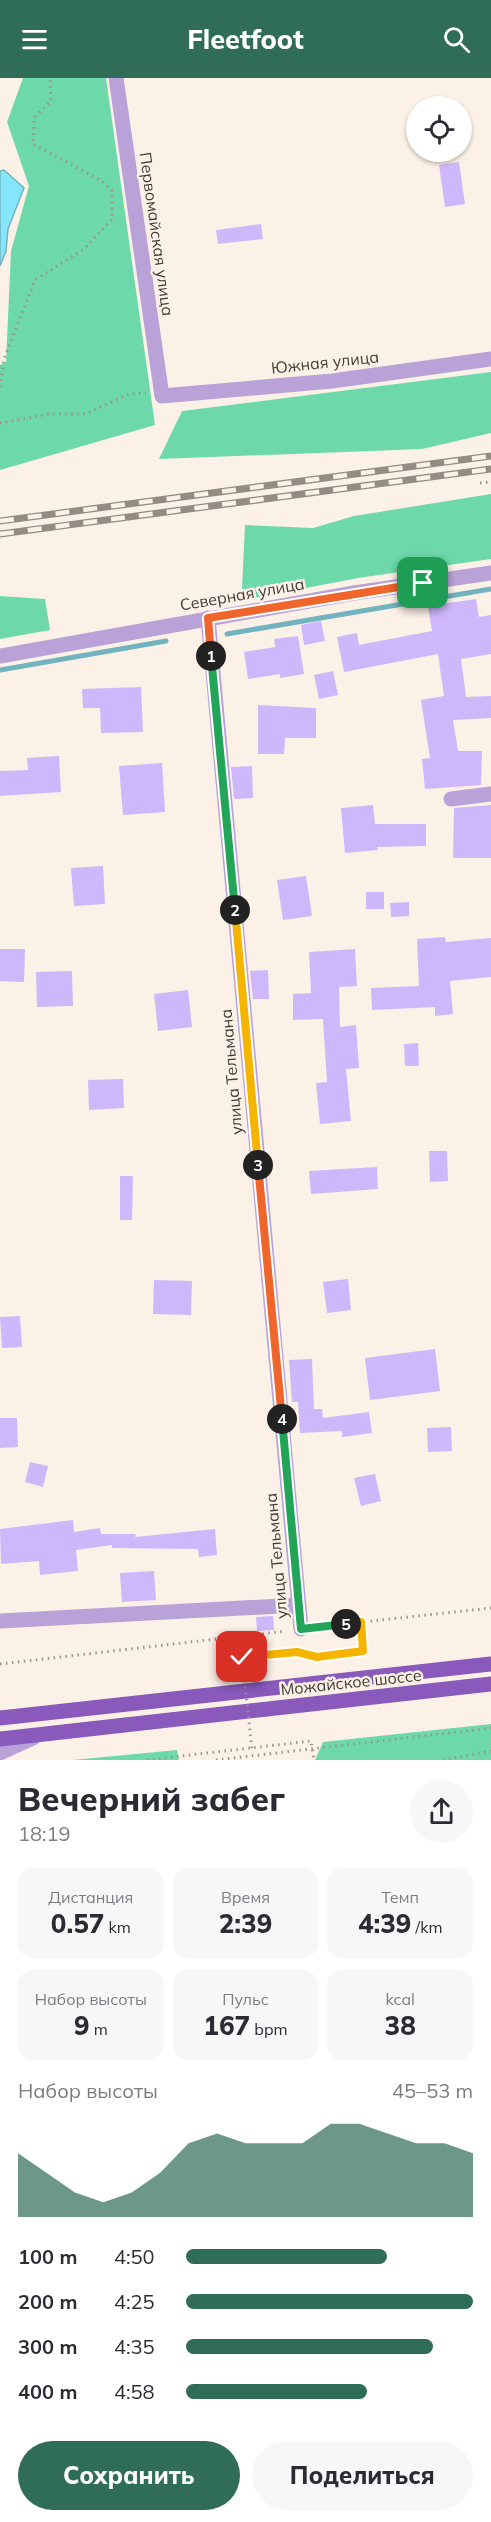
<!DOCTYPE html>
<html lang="ru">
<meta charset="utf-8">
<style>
:root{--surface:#fff;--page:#f7f7f7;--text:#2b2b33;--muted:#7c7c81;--accent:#306d58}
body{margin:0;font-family:Mulish,sans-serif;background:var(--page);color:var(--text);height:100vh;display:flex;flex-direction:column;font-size:22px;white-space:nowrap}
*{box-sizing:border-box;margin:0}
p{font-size:20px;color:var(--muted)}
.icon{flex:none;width:33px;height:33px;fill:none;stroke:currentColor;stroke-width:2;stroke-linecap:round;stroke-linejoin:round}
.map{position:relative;height:1682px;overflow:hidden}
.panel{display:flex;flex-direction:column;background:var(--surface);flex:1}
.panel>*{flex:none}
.fabs{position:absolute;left:406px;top:18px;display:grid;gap:12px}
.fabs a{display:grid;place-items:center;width:66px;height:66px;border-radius:50%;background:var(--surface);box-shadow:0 2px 4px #0004;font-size:30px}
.pin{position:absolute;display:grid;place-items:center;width:51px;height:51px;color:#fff;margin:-26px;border-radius:12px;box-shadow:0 3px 9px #0006}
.km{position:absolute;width:30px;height:30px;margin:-15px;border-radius:50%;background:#222;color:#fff;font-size:16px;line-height:30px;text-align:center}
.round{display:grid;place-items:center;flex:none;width:63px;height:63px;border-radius:32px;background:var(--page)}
.overview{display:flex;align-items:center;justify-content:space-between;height:102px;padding:0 18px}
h1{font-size:33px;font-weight:800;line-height:45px}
.stats{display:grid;grid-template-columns:repeat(3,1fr);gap:9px;height:102px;padding:6px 18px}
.stats div{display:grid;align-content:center;border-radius:15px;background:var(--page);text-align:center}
.stats b{font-size:26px;font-weight:800}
.stats small{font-size:16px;font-weight:400}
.stats p{font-size:16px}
.chart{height:168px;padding:12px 18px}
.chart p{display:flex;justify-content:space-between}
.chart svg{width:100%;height:108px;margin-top:6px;fill:var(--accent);opacity:.7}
.cta{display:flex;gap:12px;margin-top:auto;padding:12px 18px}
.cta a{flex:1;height:69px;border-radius:36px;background:var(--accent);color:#fff;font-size:24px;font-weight:800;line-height:69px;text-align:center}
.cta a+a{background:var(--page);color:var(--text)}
ul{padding:0 18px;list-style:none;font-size:20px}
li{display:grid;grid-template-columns:96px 72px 1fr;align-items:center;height:45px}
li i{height:15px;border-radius:8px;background:var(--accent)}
header{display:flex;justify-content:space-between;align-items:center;height:78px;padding:0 18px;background:var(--accent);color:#fff;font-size:27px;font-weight:800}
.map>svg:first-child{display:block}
</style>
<header><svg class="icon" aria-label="menu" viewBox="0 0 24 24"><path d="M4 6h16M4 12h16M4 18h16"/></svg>Fleetfoot<svg class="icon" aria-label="search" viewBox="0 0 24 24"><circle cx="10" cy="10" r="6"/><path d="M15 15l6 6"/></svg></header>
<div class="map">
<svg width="491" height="1682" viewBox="0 0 491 1682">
<rect width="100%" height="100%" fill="#fcf1e7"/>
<path fill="#6dd9ab" d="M23 0H106L155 347 0 392V287L6 284 11 173 29 108 7 44Z
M491 294V355L422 371 159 381 182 333Z
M491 416V481L358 500 249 521 242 510 245 447 313 450 354 438Z
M0 518 45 521 50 552 0 561Z
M491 1646V1682H315L323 1664Z
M177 1672 179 1682H73Z"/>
<path fill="#86e6fc" stroke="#72b3c0" stroke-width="1.5" d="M4 92 24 110 8 151 6 173 0 188V93Z"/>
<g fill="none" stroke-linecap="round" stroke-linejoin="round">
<path stroke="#72b3c0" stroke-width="5" d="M227 556 491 511
M0 592 166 563"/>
</g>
<path fill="#ceb7fb" d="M459 84 465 126 445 129 439 87Z
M261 146 263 161 218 166 216 152Z
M476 521 479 539 491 537V576L461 581 466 619 491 618V640L453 642 458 673H482L481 707 425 711 422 681 430 680 421 622 444 618 438 576 344 594 337 559 357 555 359 567 432 553 428 528Z
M321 543 325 563 304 567 301 547Z
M298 558 304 596 280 600V596L248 601 244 574 275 569 274 561Z
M333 593 338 617 319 621 314 597Z
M141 609 143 654 101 655 100 630H83L82 611Z
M258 627 316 630V660H285L284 676H258Z
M59 678 61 714 0 718V693L28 692 27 680Z
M162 685 165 734 123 737 119 688Z
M252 688 253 720 234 721 231 689Z
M373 727 375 746H426V768L377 769 378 772 345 775 341 730Z
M491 727V780H453L454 730Z
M103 788 105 826 74 828 71 790Z
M306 798 312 838 283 842 277 802Z
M366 814H384V831H366Z
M409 824V838L391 839 390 825Z
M445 859 446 864 491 860V899L450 903 453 936 435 938V929L372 932 371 910 419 908 417 861Z
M0 871H25L24 904 0 903Z
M355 871 357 908 339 909 340 949 356 947 359 990 346 991 351 1043 320 1046 316 1005 327 1004 323 941 293 942V916L311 915 309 874Z
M268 892 269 921H253L250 893Z
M72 893 73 928 37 929 36 894Z
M188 912 192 949 158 953 154 916Z
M418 965 419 988H405L404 966Z
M123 1001 124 1030 89 1032 88 1002Z
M429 1073H447L448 1103 430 1104Z
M377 1089 378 1111 311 1116 309 1093Z
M120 1098H133L132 1142H120Z
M348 1201 351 1232 327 1235 323 1204Z
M154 1202 192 1203 191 1237 153 1236Z
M20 1238 22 1269 2 1270 0 1239Z
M435 1271 440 1313 370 1322 365 1280Z
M312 1281 314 1331H322L323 1340 369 1334 372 1355 342 1359V1353L300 1355 298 1324H292L289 1282Z
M0 1340H17L18 1369 0 1370Z
M451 1349 452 1373 428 1374 427 1350Z
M30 1384 48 1388 43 1409 25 1404Z
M375 1396 381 1423 361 1428 354 1400Z
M73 1442 74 1454 100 1450 101 1456H136L135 1459 215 1451 217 1477 199 1479 198 1471 112 1470V1467L76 1472 78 1493 40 1497 39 1483 1 1486 0 1451Z
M154 1493 156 1522 122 1524 120 1495Z
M273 1538 274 1552 257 1553 256 1539Z"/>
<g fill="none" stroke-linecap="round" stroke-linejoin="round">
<path stroke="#9c938b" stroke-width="3" stroke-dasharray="1.5 4.5" stroke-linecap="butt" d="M0 309 4 281 35 202 84 171 112 141V113L102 103 33 66 34 40 51 23 50 0
M0 345 49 336H85L129 316 146 315
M480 405 491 404
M317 1549 491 1530
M242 1579 297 1573 317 1579 363 1573 361 1544
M0 1586 286 1553
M147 1682 311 1663 314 1682
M216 1682 491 1650
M443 1682 491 1673"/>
<path stroke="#b9a2d8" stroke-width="15" d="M116 0 162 318 332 303 491 281
M208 540 301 1551
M0 578 354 515 491 495
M451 721 491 716
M0 1543 299 1527
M0 1675 33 1660"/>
<path stroke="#8959bc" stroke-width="15" d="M0 1640 491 1586
M0 1661 491 1606"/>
<defs>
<path id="rail" d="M0 443 491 378
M0 456 491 391"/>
</defs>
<use href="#rail" stroke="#948b83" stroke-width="7"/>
<use href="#rail" stroke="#fcf1e7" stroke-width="4.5" stroke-dasharray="14" stroke-linecap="butt"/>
<path stroke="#9c938b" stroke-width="3" stroke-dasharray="1.5 4.5" stroke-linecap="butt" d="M242 1579 252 1671"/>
</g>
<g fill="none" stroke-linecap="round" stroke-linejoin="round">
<defs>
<path id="split-1" d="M211 578 208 540 423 505"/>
<path id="split-2" d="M211 578 235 832"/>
<path id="split-3" d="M235 832 258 1087"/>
<path id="split-4" d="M258 1087 282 1341"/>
<path id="split-5" d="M282 1341 301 1551 346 1546"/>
<path id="split-6" d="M242 1579 297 1574 317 1579 363 1573 361 1544 346 1546"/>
</defs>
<use href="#split-1" stroke="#fff" stroke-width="12"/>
<use href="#split-2" stroke="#fff" stroke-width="12"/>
<use href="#split-3" stroke="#fff" stroke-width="12"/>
<use href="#split-4" stroke="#fff" stroke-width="12"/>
<use href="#split-5" stroke="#fff" stroke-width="12"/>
<use href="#split-6" stroke="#fff" stroke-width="12"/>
<use href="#split-1" stroke="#f0652b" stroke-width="8"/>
<use href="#split-2" stroke="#22a559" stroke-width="8"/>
<use href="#split-3" stroke="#f5b400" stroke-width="8"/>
<use href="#split-4" stroke="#f0652b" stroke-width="8"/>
<use href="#split-5" stroke="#22a559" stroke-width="8"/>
<use href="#split-6" stroke="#f5b400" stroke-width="8"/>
</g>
<g text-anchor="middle" stroke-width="5" stroke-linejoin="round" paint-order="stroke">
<g font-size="16" fill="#433b35" stroke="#fcf1e7">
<text transform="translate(157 156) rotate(82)" y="6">Первомайская улица</text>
<text transform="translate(325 284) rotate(-6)" y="6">Южная улица</text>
<text transform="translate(242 516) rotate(-10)" y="6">Северная улица</text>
<text transform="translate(231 994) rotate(-95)" y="6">улица Тельмана</text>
<text transform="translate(276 1478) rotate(-95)" y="6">улица Тельмана</text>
<text transform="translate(351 1604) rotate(-6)" y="6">Можайское шоссе</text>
</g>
</g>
</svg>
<div class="fabs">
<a><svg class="icon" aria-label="locate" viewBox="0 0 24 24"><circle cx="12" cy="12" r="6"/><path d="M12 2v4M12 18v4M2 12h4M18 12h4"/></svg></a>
</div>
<div class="pin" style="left:423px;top:505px;background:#1e9e55"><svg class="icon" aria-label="arrive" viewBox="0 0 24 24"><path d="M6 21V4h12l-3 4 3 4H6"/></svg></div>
<div class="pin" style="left:242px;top:1579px;background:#d93025"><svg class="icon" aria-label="check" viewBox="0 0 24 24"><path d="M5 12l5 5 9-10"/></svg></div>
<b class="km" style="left:211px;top:578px">1</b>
<b class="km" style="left:235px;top:832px">2</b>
<b class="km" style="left:258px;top:1087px">3</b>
<b class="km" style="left:282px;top:1341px">4</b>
<b class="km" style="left:346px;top:1546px">5</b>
</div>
<section class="panel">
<div class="overview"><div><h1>Вечерний забег</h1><p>18:19</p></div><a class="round"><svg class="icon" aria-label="share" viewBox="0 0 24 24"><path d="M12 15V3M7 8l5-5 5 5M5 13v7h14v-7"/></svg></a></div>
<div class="stats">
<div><p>Дистанция</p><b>0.57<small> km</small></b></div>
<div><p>Время</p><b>2:39</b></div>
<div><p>Темп</p><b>4:39<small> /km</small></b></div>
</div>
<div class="stats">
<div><p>Набор высоты</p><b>9<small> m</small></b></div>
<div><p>Пульс</p><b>167<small> bpm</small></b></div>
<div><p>kcal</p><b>38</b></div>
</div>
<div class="chart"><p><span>Набор высоты</span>45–53 m</p>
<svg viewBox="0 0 160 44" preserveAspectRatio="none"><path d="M0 44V18L10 26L20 34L30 38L40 34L50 26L60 14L70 10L80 14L90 14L100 14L110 6L120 6L130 10L140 14L150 14L160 18V44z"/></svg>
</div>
<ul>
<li><b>100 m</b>4:50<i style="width:70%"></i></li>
<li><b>200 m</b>4:25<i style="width:100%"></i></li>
<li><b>300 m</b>4:35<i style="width:86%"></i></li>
<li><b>400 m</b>4:58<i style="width:63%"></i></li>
</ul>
<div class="cta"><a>Сохранить</a><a>Поделиться</a></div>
</section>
